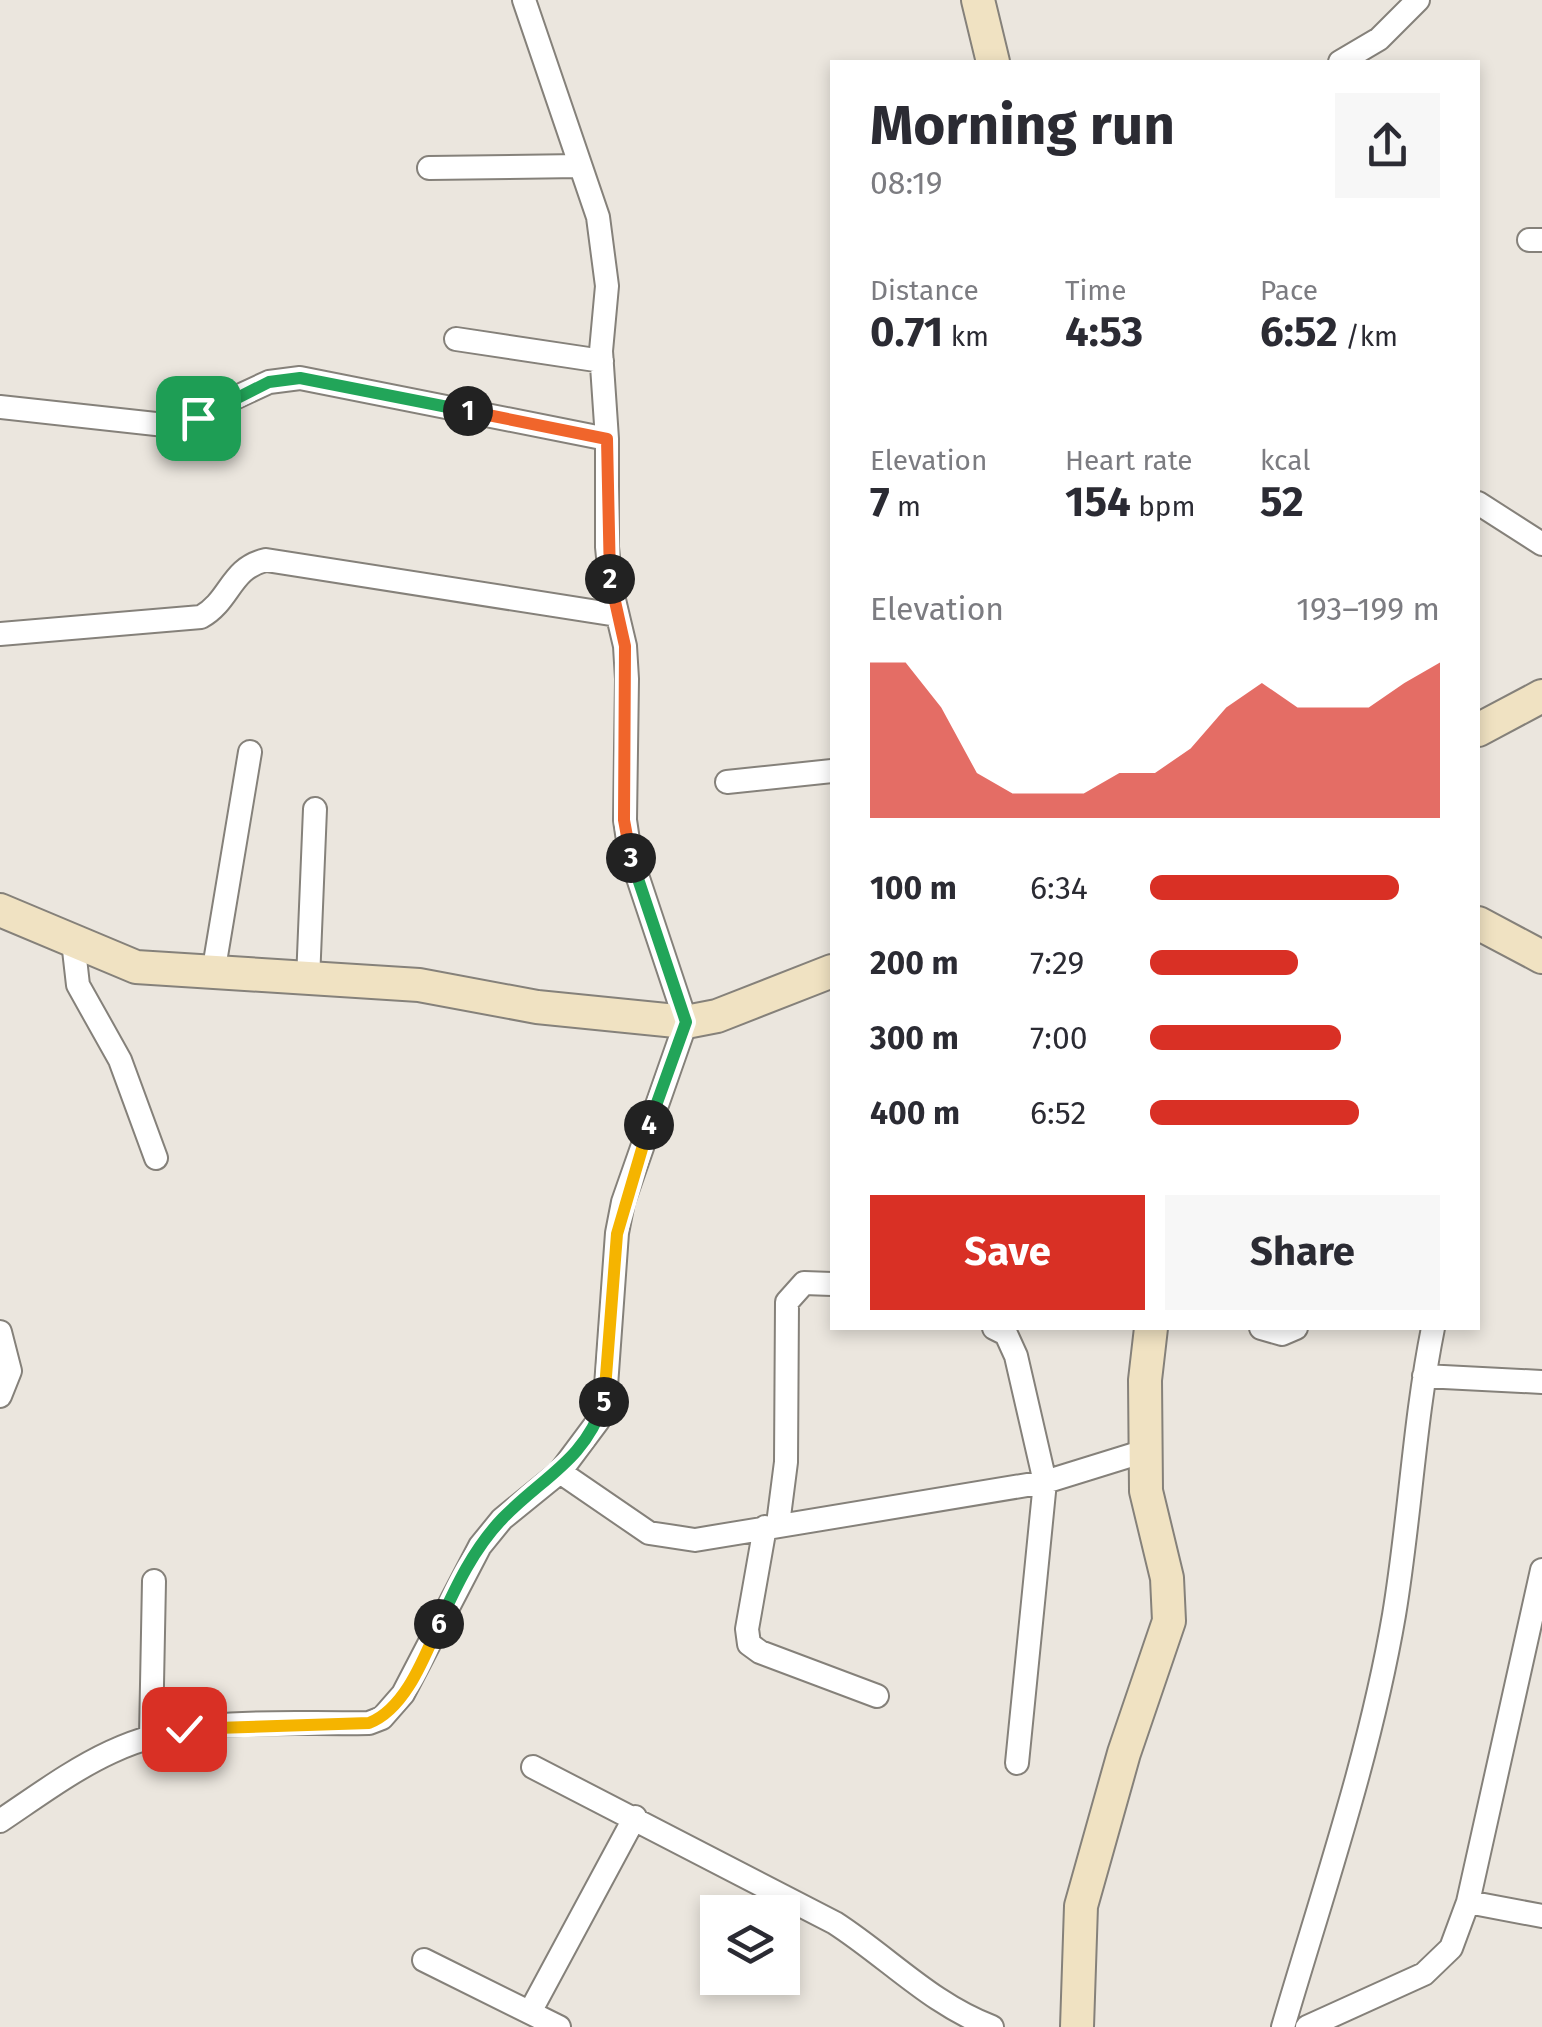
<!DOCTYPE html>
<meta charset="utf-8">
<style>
:root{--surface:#fff;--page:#f7f7f7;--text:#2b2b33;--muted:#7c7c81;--accent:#d93025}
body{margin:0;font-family:"Fira Sans",sans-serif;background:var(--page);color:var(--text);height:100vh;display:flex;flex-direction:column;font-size:38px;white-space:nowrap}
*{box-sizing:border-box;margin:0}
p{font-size:32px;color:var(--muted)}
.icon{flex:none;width:55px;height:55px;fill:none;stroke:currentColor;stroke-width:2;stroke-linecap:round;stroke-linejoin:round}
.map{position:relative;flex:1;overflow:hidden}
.panel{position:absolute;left:830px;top:60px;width:650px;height:1270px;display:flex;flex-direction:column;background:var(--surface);border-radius:0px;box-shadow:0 5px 15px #0003}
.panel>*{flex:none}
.buttons{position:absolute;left:700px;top:1895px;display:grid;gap:20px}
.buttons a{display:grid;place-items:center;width:100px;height:100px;border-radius:0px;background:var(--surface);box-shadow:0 5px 15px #0003;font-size:50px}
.pin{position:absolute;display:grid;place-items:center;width:85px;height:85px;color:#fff;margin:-42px;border-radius:20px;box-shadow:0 5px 15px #0006}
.km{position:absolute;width:50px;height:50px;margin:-25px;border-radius:50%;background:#222;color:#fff;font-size:28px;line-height:50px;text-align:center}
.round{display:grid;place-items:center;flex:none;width:105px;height:105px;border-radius:0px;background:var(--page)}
.summary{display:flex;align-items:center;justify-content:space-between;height:170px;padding:0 40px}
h1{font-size:55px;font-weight:700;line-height:75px}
.figures{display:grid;grid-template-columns:repeat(3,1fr);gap:15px;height:170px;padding:10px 40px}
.figures div{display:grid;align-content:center}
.figures b{font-size:42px;font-weight:700}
.figures small{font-size:28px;font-weight:400}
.figures p{font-size:28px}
.chart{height:280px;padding:20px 40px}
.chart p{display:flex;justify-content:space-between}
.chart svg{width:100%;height:180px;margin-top:10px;fill:var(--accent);opacity:.7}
.action{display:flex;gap:20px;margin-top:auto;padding:20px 40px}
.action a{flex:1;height:115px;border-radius:0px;background:var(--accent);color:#fff;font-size:40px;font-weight:700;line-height:115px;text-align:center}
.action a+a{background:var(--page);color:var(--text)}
ul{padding:0 40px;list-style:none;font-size:32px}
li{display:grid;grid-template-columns:160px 120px 1fr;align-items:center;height:75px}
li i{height:25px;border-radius:12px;background:var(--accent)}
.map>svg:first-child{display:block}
</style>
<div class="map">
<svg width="1542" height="2027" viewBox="0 0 1542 2027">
<rect width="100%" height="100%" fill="#ebe6de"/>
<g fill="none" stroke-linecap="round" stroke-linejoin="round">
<defs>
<path id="street" d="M1340 62 1379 39 1418 0
M429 168 580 166
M1529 240H1542
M456 339 602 361
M0 407 174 426 269 382 300 378 607 439
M1478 503 1542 544
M0 634 201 617C231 600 230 568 266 560L617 615
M727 782 832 771
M73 941 78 985 120 1060 156 1158
M213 974 250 752
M308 980 315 809
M994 1328 1006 1334 1016 1356 1045 1482 1017 1763
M1261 1328 1282 1334 1296 1328
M0 1332 10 1371 0 1396
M1424 1376 1542 1382
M560 1472 649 1533 695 1540 1045 1482 1145 1451
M778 1524 786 1462 787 1302 804 1283 832 1284
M765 1527 747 1629 749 1644 760 1652 877 1696
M151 1736 154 1581
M533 1767 835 1923C889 1958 931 2004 992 2027
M0 1821C36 1797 72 1770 111 1752 190 1714 285 1725 369 1723L382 1718 403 1694 480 1546 502 1519 560 1472 598 1421 605 1400 617 1233 623 1202 686 1022 630 854 625 820 627 679 625 646 611 587 607 547V439L601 351 607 286 598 217 524 0
M1468 1902 1542 1916
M424 1960 559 2027
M530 2012 635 1817
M1283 2027C1323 1891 1370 1755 1394 1615 1410 1519 1414 1422 1433 1328
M1307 2027 1424 1974 1451 1948 1468 1902 1542 1570"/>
<path id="secondary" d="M978 0 993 62
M1478 730 1542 696
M0 910 136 967 419 985 537 1007 686 1022 717 1016 832 971
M1478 923 1542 957
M1077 2027 1081 1906 1124 1753 1169 1621 1167 1578 1146 1491 1145 1380 1151 1328"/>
</defs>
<use href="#street" stroke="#85817a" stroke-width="26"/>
<use href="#secondary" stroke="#85817a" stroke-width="36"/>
<use href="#street" stroke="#fff" stroke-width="22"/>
<use href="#secondary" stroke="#f0e2c2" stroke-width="32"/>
</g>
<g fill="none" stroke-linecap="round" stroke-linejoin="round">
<defs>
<path id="split-1" d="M198 418 269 382 300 378 468 411"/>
<path id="split-2" d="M468 411 607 439 610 579"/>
<path id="split-3" d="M610 579 625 646 624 820 631 858"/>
<path id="split-4" d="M631 858 686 1022 649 1125"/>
<path id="split-5" d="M604 1402 617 1234 649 1125"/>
<path id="split-6" d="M439 1624C456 1586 474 1548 503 1518 544 1476 584 1461 604 1402"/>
<path id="split-7" d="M184 1729 369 1723C405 1709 424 1658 439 1624"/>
</defs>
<use href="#split-1" stroke="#fff" stroke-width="20"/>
<use href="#split-2" stroke="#fff" stroke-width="20"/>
<use href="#split-3" stroke="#fff" stroke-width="20"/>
<use href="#split-4" stroke="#fff" stroke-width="20"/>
<use href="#split-5" stroke="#fff" stroke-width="20"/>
<use href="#split-6" stroke="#fff" stroke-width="20"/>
<use href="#split-7" stroke="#fff" stroke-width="20"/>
<use href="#split-1" stroke="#22a559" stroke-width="12"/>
<use href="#split-2" stroke="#f0652b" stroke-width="12"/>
<use href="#split-3" stroke="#f0652b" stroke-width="12"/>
<use href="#split-4" stroke="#22a559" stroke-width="12"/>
<use href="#split-5" stroke="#f5b400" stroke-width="12"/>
<use href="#split-6" stroke="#22a559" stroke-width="12"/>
<use href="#split-7" stroke="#f5b400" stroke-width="12"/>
</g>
</svg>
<div class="buttons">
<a><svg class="icon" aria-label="layers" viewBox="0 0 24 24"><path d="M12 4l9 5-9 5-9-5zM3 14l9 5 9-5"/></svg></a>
</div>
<div class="pin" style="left:198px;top:418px;background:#1e9e55"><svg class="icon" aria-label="arrive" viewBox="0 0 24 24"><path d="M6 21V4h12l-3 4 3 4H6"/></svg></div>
<div class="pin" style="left:184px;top:1729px;background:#d93025"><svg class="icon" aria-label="check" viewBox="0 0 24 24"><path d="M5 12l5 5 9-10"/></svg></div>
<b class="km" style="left:468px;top:411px">1</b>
<b class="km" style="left:610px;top:579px">2</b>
<b class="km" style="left:631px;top:858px">3</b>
<b class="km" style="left:649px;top:1125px">4</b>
<b class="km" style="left:604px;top:1402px">5</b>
<b class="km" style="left:439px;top:1624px">6</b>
<section class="panel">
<div class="summary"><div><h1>Morning run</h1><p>08:19</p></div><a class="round"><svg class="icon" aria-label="share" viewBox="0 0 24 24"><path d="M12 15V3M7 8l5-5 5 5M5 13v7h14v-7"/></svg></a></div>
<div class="figures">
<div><p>Distance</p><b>0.71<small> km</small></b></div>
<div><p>Time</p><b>4:53</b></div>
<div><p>Pace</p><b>6:52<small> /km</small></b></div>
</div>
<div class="figures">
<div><p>Elevation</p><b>7<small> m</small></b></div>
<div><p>Heart rate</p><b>154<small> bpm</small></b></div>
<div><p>kcal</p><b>52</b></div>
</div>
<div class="chart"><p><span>Elevation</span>193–199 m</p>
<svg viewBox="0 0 160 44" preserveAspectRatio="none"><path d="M0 44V6L10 6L20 17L30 33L40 38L50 38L60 38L70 33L80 33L90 27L100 17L110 11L120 17L130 17L140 17L150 11L160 6V44z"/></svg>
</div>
<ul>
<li><b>100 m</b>6:34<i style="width:86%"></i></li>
<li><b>200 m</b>7:29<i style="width:51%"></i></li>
<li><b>300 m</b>7:00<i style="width:66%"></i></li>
<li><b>400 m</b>6:52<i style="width:72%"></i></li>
</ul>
<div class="action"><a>Save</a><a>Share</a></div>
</section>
</div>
